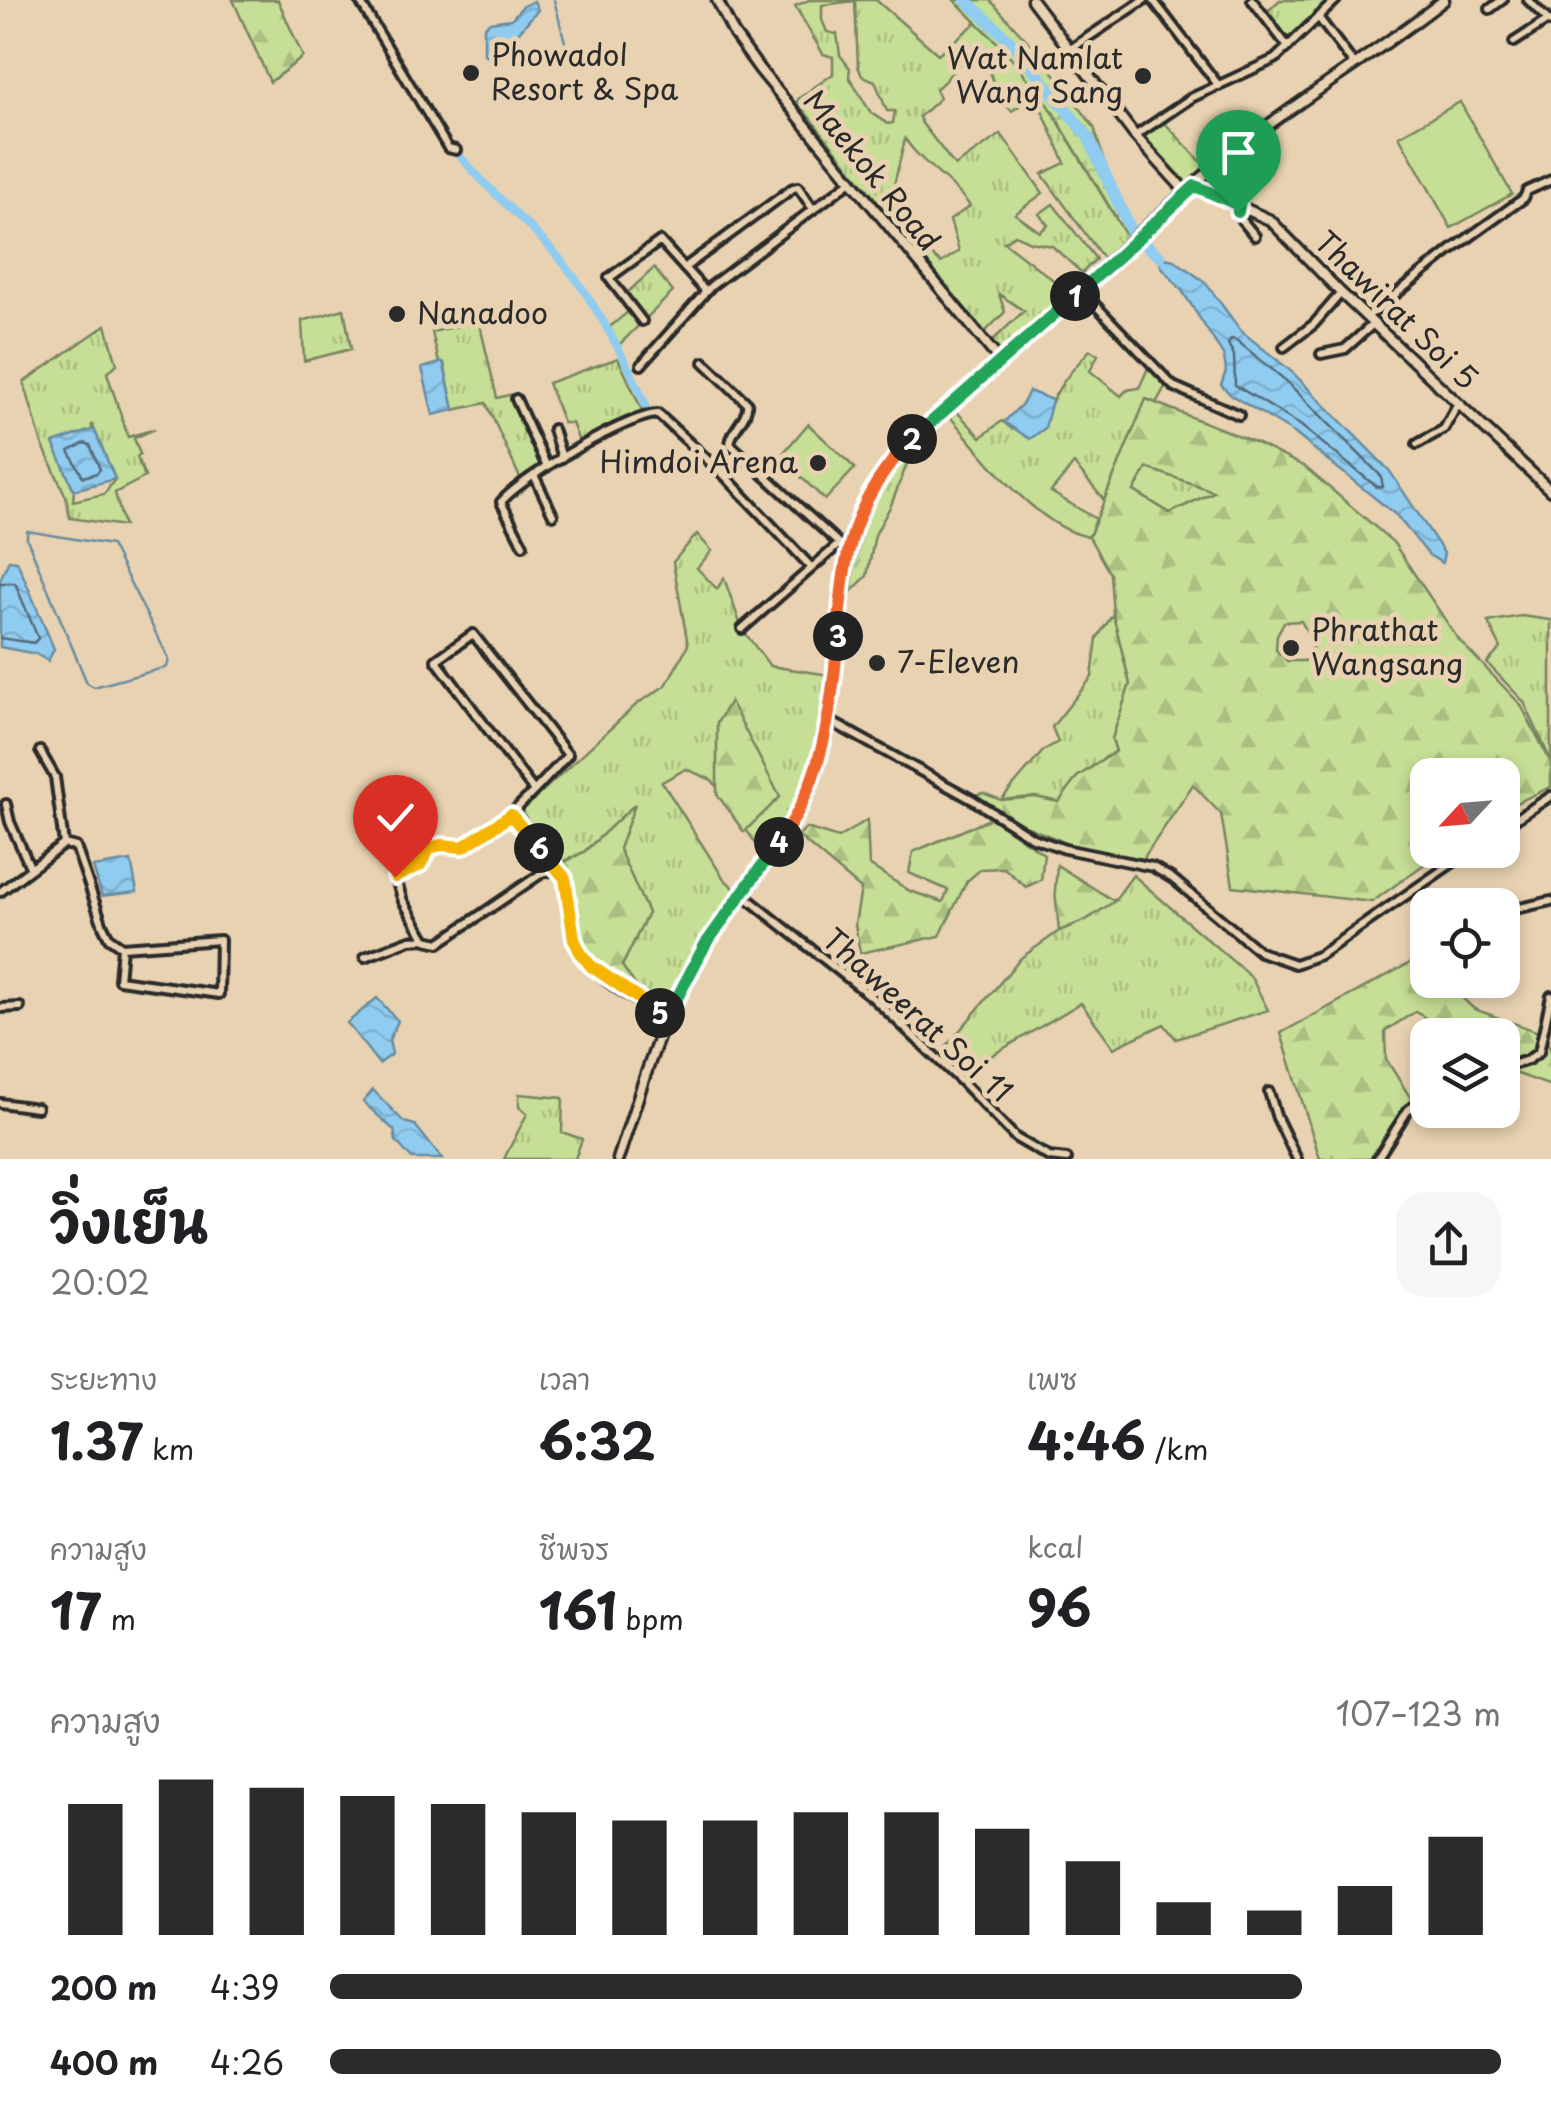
<!DOCTYPE html>
<html lang="th">
<meta charset="utf-8">
<style>
:root{--surface:#fff;--page:#f6f6f6;--text:#202124;--muted:#757577;--accent:#2b2b2b}
body{margin:0;font-family:"Playpen Sans","Playpen Sans Thai",sans-serif;background:var(--page);color:var(--text);height:100vh;display:flex;flex-direction:column;font-size:38px;white-space:nowrap}
*{box-sizing:border-box;margin:0}
p{font-size:32px;color:var(--muted)}
.icon{flex:none;width:55px;height:55px;fill:none;stroke:currentColor;stroke-width:2;stroke-linecap:round;stroke-linejoin:round}
.map{position:relative;height:1159px;overflow:hidden}
.drawer{display:flex;flex-direction:column;background:var(--surface);flex:1}
.drawer>*{flex:none}
.needle{width:65px;rotate:244deg}
.buttons{position:absolute;left:1410px;top:758px;display:grid;gap:20px}
.buttons a{display:grid;place-items:center;width:110px;height:110px;border-radius:20px;background:var(--surface);box-shadow:0 5px 15px #0003;font-size:50px}
.pin{position:absolute;display:grid;place-items:center;width:85px;height:85px;color:#fff;margin:-102px -42px;border-radius:50% 50% 50% 0;rotate:-45deg;box-shadow:0 0 10px #0007}
.pin .icon{rotate:45deg}
.km{position:absolute;width:50px;height:50px;margin:-25px;border-radius:50%;background:#222;color:#fff;font-size:28px;line-height:50px;text-align:center}
.round{display:grid;place-items:center;flex:none;width:105px;height:105px;border-radius:30px;background:var(--page)}
.headline{display:flex;align-items:center;justify-content:space-between;height:170px;padding:0 50px}
h1{font-size:55px;font-weight:700;line-height:75px}
.stats{display:grid;grid-template-columns:repeat(3,1fr);gap:15px;height:170px;padding:10px 50px}
.stats div{display:grid;align-content:center}
.stats b{font-size:50px;font-weight:700}
.stats small{font-size:28px;font-weight:400}
.stats p{font-size:28px}
.chart{height:280px;padding:20px 50px}
.chart p{display:flex;justify-content:space-between}
.chart svg{width:100%;height:180px;margin-top:10px;stroke:var(--accent);stroke-width:6}
ul{padding:0 50px;list-style:none;font-size:32px}
li{display:grid;grid-template-columns:160px 120px 1fr;align-items:center;height:75px}
li i{height:25px;border-radius:12px;background:var(--accent)}
.map>svg:first-child{display:block}
</style>
<div class="map">
<svg width="1551" height="1159" viewBox="0 0 1551 1159">
<defs>
<pattern id="grass-tufts" width="24" height="20" patternUnits="userSpaceOnUse" patternTransform="scale(2.5)"><rect width="24" height="20" fill="#c6de95"/><path d="M3 7l-1-3M5 7V3M7 7l1-3M15 17l-1-3M17 17v-4M19 17l1-3" fill="none" stroke="#aabf81"/></pattern>
<pattern id="forest-firs" width="22" height="20" patternUnits="userSpaceOnUse" patternTransform="scale(2.5)"><rect width="22" height="20" fill="#c6de95"/><path d="M5 1l3.5 6h-7zM16 11l3.5 6h-7z" fill="#aabf81"/></pattern>
<pattern id="wetland-marsh" width="20" height="14" patternUnits="userSpaceOnUse" patternTransform="scale(2.5)"><rect width="20" height="14" fill="#c6de95"/><path d="M1 5h8M5 5V1M11 12h8M15 12V8" fill="none" stroke="#aabf81"/></pattern>
<pattern id="water-waves" width="16" height="10" patternUnits="userSpaceOnUse" patternTransform="scale(2.5)"><rect width="16" height="10" fill="#90ccf0"/><path d="M0 5q4-4 8 0t8 0" fill="none" stroke="#7cafce"/></pattern>
</defs>
<rect width="100%" height="100%" fill="#e8d2b1"/>
<filter id="ink" filterUnits="userSpaceOnUse"><feTurbulence type="fractalNoise" baseFrequency=".01" numOctaves="2"/><feDisplacementMap in="SourceGraphic" scale="20" xChannelSelector="R" yChannelSelector="G"/><feConvolveMatrix kernelMatrix="1 2 1 2 8 2 1 2 1" color-interpolation-filters="sRGB"/></filter>
<g filter="url(#ink)">
<path fill="url(#grass-tufts)" stroke="#788460" stroke-width="2.5" fill-rule="evenodd" d="M809 0H876L938 54 977 22 1004 49 1048 104 1128 239 1103 258 1042 174 1065 163 1042 110 1035 112 1026 101 1012 111C995 96 988 70 986 48 950 62 960 69 936 89L940 98 919 117 921 122 955 166 1001 134 1043 193 1015 214 1040 232 1048 225 1039 214 1053 204 1096 259 1082 273 1052 246 1030 242 1015 235 1004 242 1070 293 1010 351 1000 353 992 341 1024 311 999 294 1005 312 985 332 910 242 913 239 941 263 959 251 950 220 970 206C951 179 923 166 905 139L894 185 903 233 797 102 799 98 833 74V57L823 54 795 6ZM855 1 858 66 862 76 875 81 887 111H895L893 123 888 124 871 113 849 77 850 68 840 55 837 34 827 32 822 20V5Z
M1280 0H1336L1288 47 1263 15Z
M1161 119 1205 166 1188 184 1143 135Z
M654 268 673 292 616 348 606 330 634 307 626 294Z
M344 309 351 349 304 361 302 321Z
M479 321 497 398 517 393 527 426 546 464 520 478 486 403 454 410 444 363H439L432 332Z
M106 325 117 364 107 373 128 437 155 429 134 438 140 454 137 457 145 477 115 493 124 526 70 518 66 497 41 441 24 382ZM92 424 115 479 104 494 73 501 74 490 54 443 92 430Z
M1090 350 1098 355 1090 371 1121 396 1127 390 1139 388 1149 366 1166 385 1156 403 1146 400 1104 500 1074 464 1051 492 1096 519 1089 537C1036 527 985 457 951 418L956 411 981 437 1002 421 1012 429 1044 428C1048 397 1069 373 1090 350Z
M618 358 645 417 581 447 572 423H563L548 383Z
M914 446 891 505 875 535 867 576 851 592C857 533 873 489 914 446Z
M1147 467 1215 491 1170 513 1134 491Z
M697 534 712 551 697 568 717 589 724 578 742 629 770 666 830 675 817 747 801 799 767 860 712 780 686 769 662 782 724 879 736 890 661 1008 639 992 622 966 648 913 618 849 633 807 584 852 562 862 530 826 522 810 637 704 666 685 688 645 673 562Z
M1113 614 1130 684 1112 739 1116 751C1091 765 1076 778 1060 802L1035 797 1001 800 1044 750 1058 742 1052 727 1092 677 1097 638Z
M1521 616 1551 620V761L1524 702 1487 663 1501 648 1488 622Z
M1133 875 1251 977 1268 1010 1176 1039 1164 1024 1114 1048 1081 1003 967 1070 945 1048 1021 958 1059 931 1086 920 1114 901Z
M519 1094 563 1098 562 1132 582 1139 575 1159H504L527 1114 519 1107Z"/>
<path fill="url(#forest-firs)" stroke="#788460" stroke-width="2.5" fill-rule="evenodd" d="M233 0H278L303 57 270 82Z
M1146 399 1254 442 1305 467 1393 542 1458 639 1521 705 1551 763V787L1503 809 1502 775H1428V850H1444L1372 902 1233 886 1221 814 1193 785 1143 859 1076 847 1018 823 973 795 983 793 1001 800 1035 797 1059 802 1077 777 1116 751 1112 739 1130 684 1113 614 1110 574 1089 537ZM1147 468 1213 491 1214 492 1170 513 1134 491ZM1301 621 1314 644 1305 661H1287L1276 650 1277 635 1284 622Z
M730 701 780 797 744 832 717 794V723Z
M635 804 619 849 648 913 622 966 641 993 661 1008C629 999 588 972 575 940 566 917 573 890 559 869L561 864 584 852Z
M992 818 1044 854 1041 880 1026 887 1004 868 981 869 967 881 940 936 860 953 855 924 861 889 798 836 806 828 838 838 867 820 869 865 910 891 943 902 948 890 909 873 913 852Z
M1057 865 1114 901H1115L1086 920 1059 931 1055 890Z
M1419 958 1427 966 1428 980H1443L1474 1009 1544 1034 1551 1051V1086L1503 1069 1502 1035H1457L1415 1012 1385 1031 1386 1059 1415 1105 1377 1159H1320L1281 1033Z"/>
<path fill="url(#wetland-marsh)" stroke="#788460" stroke-width="2.5" d="M954 0H990L1042 57 1094 127 1107 171 1127 212 1115 216 1048 104 1004 49Z"/>
<path fill="#c6de95" stroke="#788460" stroke-width="2.5" d="M1460 102 1512 194 1451 228 1399 136Z
M808 424 855 468 825 500 780 457Z"/>
<path fill="url(#water-waves)" stroke="#688ca1" stroke-width="2.5" d="M534 1 538 10C523 25 510 46 495 58L484 54V27L490 22 511 19 523 6Z
M1160 257 1174 260 1205 282 1241 331 1292 372 1389 470 1444 553 1442 563 1429 555 1396 515 1294 433 1231 395 1221 385 1226 371 1224 356 1183 292 1161 266Z
M443 362 454 410 433 415 422 368Z
M1029 391 1052 400 1045 428 1030 439 1004 422 1023 403Z
M94 429 115 479 74 490 53 443Z
M9 560 17 561 54 649 48 661 36 654 0 647V580Z
M131 861 137 892 102 896 93 867Z
M377 998 398 1021 389 1040 392 1054 379 1064 347 1023Z
M373 1090 404 1122 415 1125 442 1159H412L396 1141 394 1130 363 1102Z"/>
<g fill="none" stroke-linecap="round" stroke-linejoin="round">
<path stroke="#536b7a" stroke-width="2.5" d="M1231 339 1236 340 1285 380 1381 476 1383 487H1377L1300 425 1235 385 1234 355 1228 344Z
M85 443 90 445 100 469 97 473 83 477 69 451Z
M0 583H15L38 638 34 643 0 638"/>
<path stroke="#688ca1" stroke-width="2.5" d="M554 0 566 46
M27 531 111 545 169 659 167 667 94 687 87 683 27 539Z"/>
<path stroke="#90ccf0" stroke-width="8" d="M460 156C488 190 521 217 551 249 586 285 627 360 646 406"/>
<path stroke="#90ccf0" stroke-width="12" d="M966 0 1014 45 1088 137 1132 233 1160 257"/>
<defs>
<path id="minor" d="M359 0 448 148 456 150
M1153 0 1219 86
M1252 0 1288 47
M1528 0 1550 22
M1490 9 1502 0
M1318 17 1353 63
M1514 42 1548 20
M1069 50 1144 0
M1135 136 1191 98 1275 59 1336 0
M1239 205 1241 219 1255 236
M684 268 793 188 798 187 813 209
M1081 290 1173 386 1239 415
M1367 317 1450 251 1524 198 1527 191 1551 180
M642 321 609 278 660 241 706 292
M1284 347 1314 324 1341 293
M1321 354 1345 349 1373 324
M704 362 747 403C749 418 731 429 730 444L847 551
M641 365 711 286 851 181
M516 399 547 467
M553 429 562 458
M1417 444 1444 429 1458 404
M534 475 553 515
M523 545 501 502C522 477 627 415 658 414L723 474 812 568
M742 629 838 545
M828 720 973 800 1033 838 1065 849 1153 867 1173 879 1260 952 1295 964 1320 955 1471 850
M534 791 436 660 473 634 568 755C543 781 495 838 461 847 450 850 441 844 430 848L420 865 395 877 403 901 426 940 439 943 542 873 559 869C572 888 568 915 574 937 584 975 635 1000 667 1017
M6 804 10 822 30 867
M511 815 559 869
M1502 828 1551 796
M64 844 76 847 103 926 109 938 122 947
M0 892 64 844 55 777 40 751
M742 894 873 998 961 1081 1016 1138 1049 1157 1067 1159
M1502 912 1551 901
M220 940 219 994 119 980 122 947Z
M365 957 410 940 425 939
M0 1008 20 1007
M1502 1068 1528 1060 1539 1052 1551 996
M1269 1092 1277 1118 1297 1159
M0 1103 37 1108
M1377 1159 1408 1110 1428 1095"/>
<path id="tertiary" d="M717 0 734 34 760 70 1001 362
M1032 0 1135 136 1187 193
M1195 186 1270 220 1341 293 1551 491
M618 1159C641 1090 660 1018 699 955 731 902 779 856 805 799 830 745 834 680 839 622 842 587 843 550 857 518 889 448 950 408 1005 359 1082 290 1155 214 1235 150 1303 97 1377 53 1444 0"/>
</defs>
<use href="#minor" stroke="#2b2b2b" stroke-width="14"/>
<use href="#tertiary" stroke="#2b2b2b" stroke-width="15"/>
<use href="#minor" stroke="#e8d2b1" stroke-width="6"/>
<use href="#tertiary" stroke="#e8d2b1" stroke-width="8"/>
</g>
</g>
<g fill="none" stroke-linecap="round" stroke-linejoin="round" filter="url(#ink)">
<defs>
<path id="split-1" d="M1075 296 1195 186 1239 205 1238 212"/>
<path id="split-2" d="M912 439 1075 296"/>
<path id="split-3" d="M838 636C844 552 851 502 912 439"/>
<path id="split-4" d="M779 842C823 782 832 708 838 636"/>
<path id="split-5" d="M660 1013 667 1017 705 945 779 842"/>
<path id="split-6" d="M539 848 565 878 574 939 581 954 591 966 660 1013"/>
<path id="split-7" d="M395 877 420 865 430 848 441 845 463 847 511 815 539 848"/>
</defs>
<use href="#split-1" stroke="#fff" stroke-width="20"/>
<use href="#split-2" stroke="#fff" stroke-width="20"/>
<use href="#split-3" stroke="#fff" stroke-width="20"/>
<use href="#split-4" stroke="#fff" stroke-width="20"/>
<use href="#split-5" stroke="#fff" stroke-width="20"/>
<use href="#split-6" stroke="#fff" stroke-width="20"/>
<use href="#split-7" stroke="#fff" stroke-width="20"/>
<use href="#split-1" stroke="#22a559" stroke-width="12"/>
<use href="#split-2" stroke="#22a559" stroke-width="12"/>
<use href="#split-3" stroke="#f0652b" stroke-width="12"/>
<use href="#split-4" stroke="#f0652b" stroke-width="12"/>
<use href="#split-5" stroke="#22a559" stroke-width="12"/>
<use href="#split-6" stroke="#f5b400" stroke-width="12"/>
<use href="#split-7" stroke="#f5b400" stroke-width="12"/>
</g>
<g fill="#2b2b2b" stroke="#e8d2b1" stroke-width="4">
<circle cx="471" cy="73" r="10"/>
<circle cx="1143" cy="76" r="10"/>
<circle cx="397" cy="314" r="10"/>
<circle cx="818" cy="463" r="10"/>
<circle cx="1291" cy="648" r="10"/>
<circle cx="877" cy="663" r="10"/>
</g>
<g text-anchor="middle" stroke-width="10" stroke-linejoin="round" paint-order="stroke">
<g font-size="30" fill="#2b2b2b" stroke="#e8d2b1" text-anchor="start">
<text x="491" y="66">Phowadol<tspan x="491" dy="34">Resort &amp; Spa</tspan></text>
<text x="1123" y="69" text-anchor="end">Wat Namlat<tspan x="1123" dy="34">Wang Sang</tspan></text>
<text x="417" y="324">Nanadoo</text>
<text x="798" y="473" text-anchor="end">Himdoi Arena</text>
<text x="1311" y="641">Phrathat<tspan x="1311" dy="34">Wangsang</tspan></text>
<text x="897" y="673">7-Eleven</text>
</g>
<g font-size="30" fill="#2b2b2b" stroke="#e8d2b1">
<text transform="translate(871 171) rotate(51)" y="10">Maekok Road</text>
<text transform="translate(1396 311) rotate(44)" y="10">Thawirat Soi 5</text>
<text transform="translate(917 1016) rotate(42)" y="10">Thaweerat Soi 11</text>
</g>
</g>
</svg>
<div class="buttons">
<a><svg class="needle" viewBox="-14 -14 28 28"><path d="M0-13l5 13h-10z" fill="#e53935"/><path d="M0 13l5-13h-10z" fill="#757577"/></svg></a>
<a><svg class="icon" aria-label="locate" viewBox="0 0 24 24"><circle cx="12" cy="12" r="6"/><path d="M12 2v4M12 18v4M2 12h4M18 12h4"/></svg></a>
<a><svg class="icon" aria-label="layers" viewBox="0 0 24 24"><path d="M12 4l9 5-9 5-9-5zM3 14l9 5 9-5"/></svg></a>
</div>
<div class="pin" style="left:1238px;top:212px;background:#1e9e55"><svg class="icon" aria-label="arrive" viewBox="0 0 24 24"><path d="M6 21V4h12l-3 4 3 4H6"/></svg></div>
<div class="pin" style="left:395px;top:877px;background:#d93025"><svg class="icon" aria-label="check" viewBox="0 0 24 24"><path d="M5 12l5 5 9-10"/></svg></div>
<b class="km" style="left:1075px;top:296px">1</b>
<b class="km" style="left:912px;top:439px">2</b>
<b class="km" style="left:838px;top:636px">3</b>
<b class="km" style="left:779px;top:842px">4</b>
<b class="km" style="left:660px;top:1013px">5</b>
<b class="km" style="left:539px;top:848px">6</b>
</div>
<section class="drawer">
<div class="headline"><div><h1>วิ่งเย็น</h1><p>20:02</p></div><a class="round"><svg class="icon" aria-label="share" viewBox="0 0 24 24"><path d="M12 15V3M7 8l5-5 5 5M5 13v7h14v-7"/></svg></a></div>
<div class="stats">
<div><p>ระยะทาง</p><b>1.37<small> km</small></b></div>
<div><p>เวลา</p><b>6:32</b></div>
<div><p>เพซ</p><b>4:46<small> /km</small></b></div>
</div>
<div class="stats">
<div><p>ความสูง</p><b>17<small> m</small></b></div>
<div><p>ชีพจร</p><b>161<small> bpm</small></b></div>
<div><p>kcal</p><b>96</b></div>
</div>
<div class="chart"><p><span>ความสูง</span>107–123 m</p>
<svg viewBox="0 0 160 44" preserveAspectRatio="none"><path d="M5 44V12M15 44V6M25 44V8M35 44V10M45 44V12M55 44V14M65 44V16M75 44V16M85 44V14M95 44V14M105 44V18M115 44V26M125 44V36M135 44V38M145 44V32M155 44V20"/></svg>
</div>
<ul>
<li><b>200 m</b>4:39<i style="width:83%"></i></li>
<li><b>400 m</b>4:26<i style="width:100%"></i></li>
</ul>
</section>
